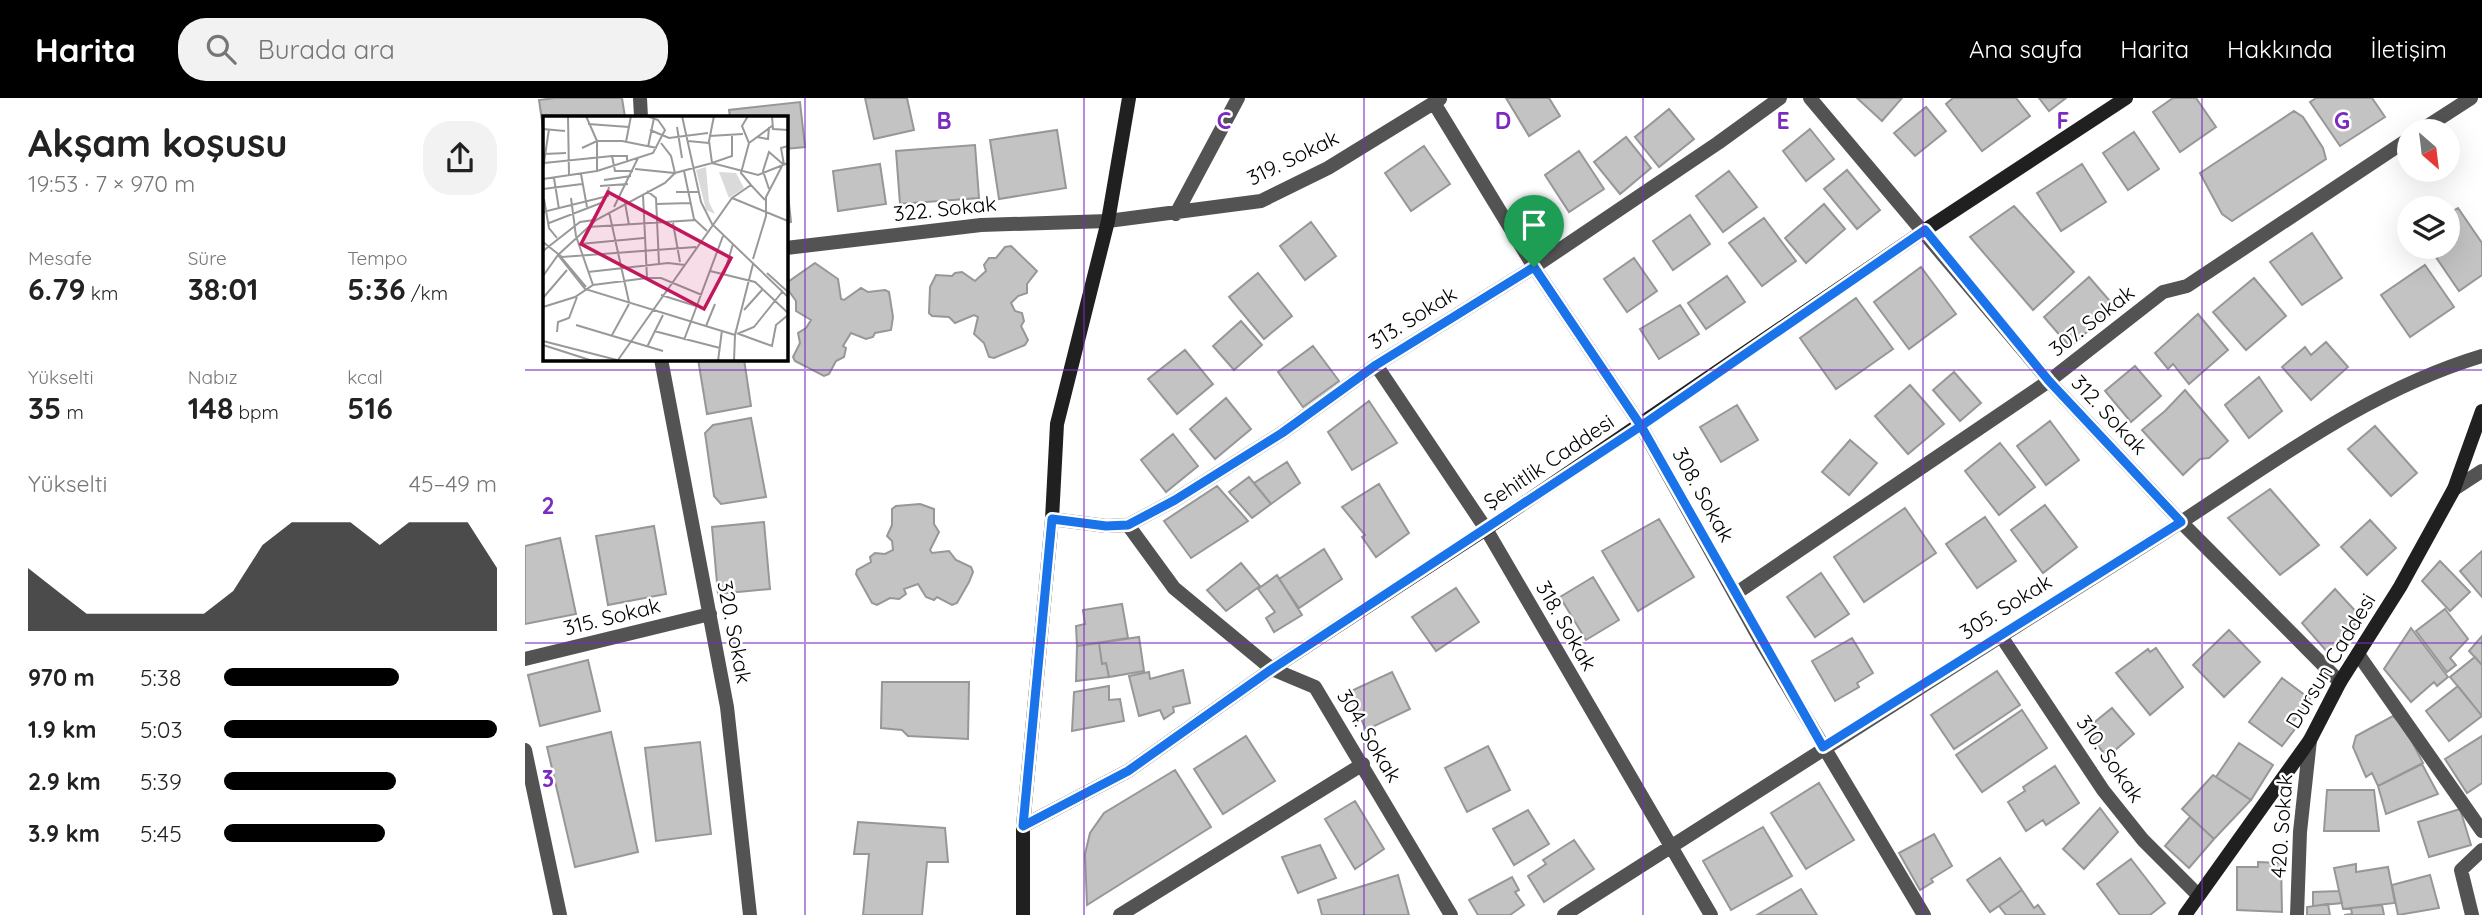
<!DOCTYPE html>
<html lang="tr">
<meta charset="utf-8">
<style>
:root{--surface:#fff;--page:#f2f2f2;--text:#222;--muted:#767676;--accent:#000}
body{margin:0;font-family:Quicksand,sans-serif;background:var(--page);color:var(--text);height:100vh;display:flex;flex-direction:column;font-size:26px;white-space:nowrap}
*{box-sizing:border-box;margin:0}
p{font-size:23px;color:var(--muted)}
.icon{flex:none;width:38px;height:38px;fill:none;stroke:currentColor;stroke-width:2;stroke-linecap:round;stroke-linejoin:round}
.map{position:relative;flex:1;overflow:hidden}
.details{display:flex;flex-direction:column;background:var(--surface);width:525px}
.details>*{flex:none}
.needle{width:46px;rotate:152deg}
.buttons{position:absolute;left:1872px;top:21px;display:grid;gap:14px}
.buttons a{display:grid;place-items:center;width:63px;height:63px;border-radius:50%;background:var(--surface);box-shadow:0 7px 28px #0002;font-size:35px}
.pin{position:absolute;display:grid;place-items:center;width:60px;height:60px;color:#fff;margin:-72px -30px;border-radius:50% 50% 50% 0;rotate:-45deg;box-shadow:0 0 7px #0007}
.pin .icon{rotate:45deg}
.round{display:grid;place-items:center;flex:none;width:74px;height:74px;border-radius:28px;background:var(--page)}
.head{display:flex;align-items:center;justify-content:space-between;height:119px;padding:0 28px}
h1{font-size:38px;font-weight:700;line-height:52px}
.figures{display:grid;grid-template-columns:repeat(3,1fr);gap:10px;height:119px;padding:7px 28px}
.figures div{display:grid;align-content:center}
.figures b{font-size:30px;font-weight:700}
.figures small{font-size:19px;font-weight:400}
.figures p{font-size:19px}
.chart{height:196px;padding:14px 28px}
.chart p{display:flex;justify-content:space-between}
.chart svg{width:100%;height:126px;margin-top:7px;fill:var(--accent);opacity:.7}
ul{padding:0 28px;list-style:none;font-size:23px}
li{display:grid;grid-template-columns:112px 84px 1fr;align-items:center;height:52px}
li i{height:18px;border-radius:9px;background:var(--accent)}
header{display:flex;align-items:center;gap:42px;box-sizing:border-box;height:98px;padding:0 35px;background:var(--accent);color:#fff}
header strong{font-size:33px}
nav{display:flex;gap:38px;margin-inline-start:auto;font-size:24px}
.search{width:490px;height:63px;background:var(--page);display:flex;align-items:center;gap:18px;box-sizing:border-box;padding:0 24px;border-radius:28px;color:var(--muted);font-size:26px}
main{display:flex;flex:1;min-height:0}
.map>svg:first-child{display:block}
</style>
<header>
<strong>Harita</strong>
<div class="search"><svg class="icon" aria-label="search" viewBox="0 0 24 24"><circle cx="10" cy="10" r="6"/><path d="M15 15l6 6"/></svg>Burada ara</div>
<nav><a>Ana sayfa</a><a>Harita</a><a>Hakkında</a><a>İletişim</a></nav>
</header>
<main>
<section class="details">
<div class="head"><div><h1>Akşam koşusu</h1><p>19:53 · 7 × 970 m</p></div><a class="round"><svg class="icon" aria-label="share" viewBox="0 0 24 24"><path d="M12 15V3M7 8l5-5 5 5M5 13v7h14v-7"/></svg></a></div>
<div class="figures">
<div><p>Mesafe</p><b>6.79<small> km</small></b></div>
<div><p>Süre</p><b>38:01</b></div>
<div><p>Tempo</p><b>5:36<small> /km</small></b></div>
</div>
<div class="figures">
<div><p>Yükselti</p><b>35<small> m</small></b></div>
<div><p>Nabız</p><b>148<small> bpm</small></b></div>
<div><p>kcal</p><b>516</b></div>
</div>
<div class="chart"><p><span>Yükselti</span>45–49 m</p>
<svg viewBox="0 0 160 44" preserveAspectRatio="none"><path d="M0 44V22L10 30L20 38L30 38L40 38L50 38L60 38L70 30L80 14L90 6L100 6L110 6L120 14L130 6L140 6L150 6L160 22V44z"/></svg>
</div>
<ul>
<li><b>970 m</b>5:38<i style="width:64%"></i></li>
<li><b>1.9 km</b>5:03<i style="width:100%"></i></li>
<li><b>2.9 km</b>5:39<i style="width:63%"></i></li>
<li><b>3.9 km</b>5:45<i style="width:59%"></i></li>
</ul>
</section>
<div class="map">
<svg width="1957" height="817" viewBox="0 0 1957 817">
<rect width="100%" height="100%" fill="#fff"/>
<path fill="#c3c3c3" stroke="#979797" stroke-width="2" d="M30 0H97L100 19H19V36L14 2Z
M340 0H382L389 32 349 41Z
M981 0H1024L1035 18 1004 38Z
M1332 0H1377L1357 23Z
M1428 0H1491L1505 18 1457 53 1421 6Z
M1514 0H1541L1524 13Z
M1648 0H1671L1691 29 1655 54 1628 14Z
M1791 0H1847L1860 19 1815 48 1785 4Z
M275 4 280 49 261 51V19H205L204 12Z
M1401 9 1421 33 1390 58 1369 35Z
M1144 11 1169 41 1134 69 1110 39Z
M1769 13 1778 19 1798 50 1801 61 1707 123 1697 116 1675 75Z
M1285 31 1309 61 1281 83 1258 53Z
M532 32 541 90 474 101 465 42Z
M1609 34 1634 71 1603 92 1578 55Z
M1101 39 1126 70 1095 96 1069 64Z
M450 47 454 100 375 106 371 53Z
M899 48 925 86 886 113 860 75Z
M1054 53 1079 91 1044 114 1020 77Z
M355 66 361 106 313 113 308 73Z
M1557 66 1581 104 1536 133 1512 95Z
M1322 72 1355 112 1332 131 1299 91Z
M1204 73 1232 109 1198 134 1171 98Z
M261 78 266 124 261 125Z
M1299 106 1320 131 1281 165 1260 140Z
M1489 108 1549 174 1508 212 1445 139Z
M1933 110 1957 145V177L1934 193 1904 149H1923V116Z
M1165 117 1185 146 1148 172 1128 143Z
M1239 120 1271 163 1237 188 1204 145Z
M786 124 811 158 780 182 755 148Z
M1787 135 1817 180 1777 207 1745 164Z
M486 148 512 173 502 186V195L493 198 486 205 490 213 497 215 499 223 496 228 503 242 500 247 469 260 464 259 459 245 449 236 453 219 449 217 430 225 424 219 407 218 404 215 405 189 411 177 427 178 430 175 437 174 450 183 461 173 459 167 464 160H471L480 149Z
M1109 160 1132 193 1102 214 1079 181Z
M290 165 313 181 316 201 319 202 336 190 343 194 360 192 364 194 368 219 366 232 350 235 348 239 341 241 326 235 318 248 321 250 319 259 311 263 304 276 299 278 270 263 268 259 275 245 273 235 281 230 286 222 271 213V203L261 189 263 184Z
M1900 167 1929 209 1885 239 1856 197Z
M1396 169 1431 216 1384 251 1349 204Z
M733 175 767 218 739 241 704 199Z
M1202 178 1220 204 1181 231 1163 205Z
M1564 179 1590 209 1545 249 1519 219Z
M1729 180 1761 218 1721 252 1688 214Z
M1331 200 1368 251 1311 291 1275 240Z
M1155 207 1174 236 1134 261 1115 231Z
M1673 216 1703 252 1664 286 1648 266 1643 271 1630 255Z
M716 223 737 247 709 272 688 248Z
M1801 244 1823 269 1786 302 1757 269 1780 249 1786 257Z
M788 248 814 283 778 309 753 274Z
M660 252 688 286 652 316 623 281Z
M173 261H219L226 308 182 316Z
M1610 268 1636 298 1606 324 1580 293Z
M1429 274 1456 305 1435 323 1408 292Z
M1734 279 1757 313 1724 340 1700 307Z
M1385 287 1419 326 1383 356 1350 318Z
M1660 292 1703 343 1684 360 1675 361 1658 377 1617 332 1640 313Z
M701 300 726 331 690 361 665 331Z
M844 303 872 345 827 372 803 334Z
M1212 307 1233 342 1196 364 1175 329Z
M226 320 241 399 196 406 189 398 180 335 188 327Z
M1525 323 1554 362 1521 387 1492 348Z
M1850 328 1892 375 1866 398 1823 351Z
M648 336 673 368 641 394 616 362Z
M1325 342 1352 365 1324 397 1297 374Z
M1475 345 1510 389 1474 417 1440 373Z
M762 364 775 385 746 406 729 385Z
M724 379 746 406 727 420 704 394Z
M854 386 884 435 851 459 837 439 840 437 817 409Z
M692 388 723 423 666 460 639 423Z
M1745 391 1794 447 1755 477 1703 420Z
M395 406 409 411V426L414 434 405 452 407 455 424 453 431 462 446 469 448 474 444 484 432 505 427 507 412 499 409 502 401 499 393 486 379 491 381 496 374 501 365 500 352 507 347 505 331 476 332 472 346 464 345 459 350 455 360 456 368 452 367 443 362 438 367 427V411L371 408Z
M1520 407 1552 449 1518 475 1486 432Z
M1380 410 1411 455 1339 504 1309 459Z
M1460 419 1491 463 1452 490 1421 446Z
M1134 421 1169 479 1113 513 1077 453Z
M1845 422 1871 450 1842 477 1816 449Z
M239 424 245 491 193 496 187 429Z
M129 428 141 496 83 507 71 438Z
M35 440 51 516 0 526V448Z
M799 451 817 481 774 510 754 481Z
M1957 453V499L1935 473Z
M1915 463 1945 494 1925 513 1897 483Z
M716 465 735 488 701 513 682 492Z
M1296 475 1324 516 1290 539 1262 499Z
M752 477 777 517 749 534 741 520 750 514 733 491Z
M1068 479 1094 522 1061 542 1035 499Z
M931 490 954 524 911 553 887 519Z
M1810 491 1836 519 1804 556 1777 525Z
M597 506 603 540 552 548 551 528 560 526 558 512Z
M1920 511 1943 541 1925 560 1931 567 1922 574 1891 533Z
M1886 530 1923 579 1912 588 1909 584 1886 604 1859 571Z
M1704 532 1735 564 1699 599 1668 567Z
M1957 538V567L1944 553Z
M614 539 619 573 584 579 581 565 577 566 574 545Z
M1327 540 1348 575 1332 585 1334 589 1310 603 1287 563Z
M574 545 577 566 581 565 584 579 551 583 552 548Z
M1631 550 1658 589 1625 617 1591 575 1623 551 1625 554Z
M1950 559 1957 567V618L1925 579Z
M63 562 75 613 15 628 3 577Z
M658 572 665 605 648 609 649 614 639 621 635 612 614 618 604 578 624 574 625 581Z
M1472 573 1495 607 1429 651 1406 617Z
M867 574 885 611 841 632 824 594Z
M1757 580 1785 601 1765 628 1770 631 1757 648 1724 624Z
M357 584H444L443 641 383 638 377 632 356 630Z
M584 588V602L595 601 599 623 547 633 549 594Z
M1933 588 1957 618 1924 643 1901 613Z
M1587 610 1609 636 1582 659 1560 632Z
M1497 612 1522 650 1457 694 1431 657Z
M1868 618 1880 630 1898 665 1853 688 1847 675 1841 679 1828 649 1831 638Z
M86 634 113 754 50 769 22 649Z
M721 638 750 683 698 716 669 671Z
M1957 638V685L1942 695 1920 661Z
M175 644 186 736 131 743 120 650Z
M1714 645 1748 667 1726 702 1691 679Z
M963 648 985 692 942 714 920 670Z
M1897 666 1913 696 1861 716 1853 688Z
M1530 668 1554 705 1521 727 1518 722 1501 733 1483 704 1500 693 1498 689Z
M650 672 686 729 562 807 560 756 565 735 579 715Z
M1688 677 1726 702 1689 741 1657 711Z
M1294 685 1329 742 1281 771 1246 715Z
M1802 692H1849L1854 733H1799Z
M830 703 859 751 830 771 800 721Z
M1575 710 1593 734 1559 771 1538 751Z
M1935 711 1946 747 1904 759 1893 724Z
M1003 712 1024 746 989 767 968 731Z
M1665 719 1689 741 1664 770 1640 748Z
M333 724 420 730 423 764H402L397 817H338L344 756H329Z
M1238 729 1267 778 1206 812 1178 763Z
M1409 736 1427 768 1406 781 1408 784 1395 792 1374 755Z
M1049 742 1069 771 1019 804 1003 778 1021 766 1018 762Z
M795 747 811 780 773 795 757 759Z
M1475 760 1497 792 1465 814 1442 782Z
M1606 761 1640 805 1625 817H1595L1572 786Z
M1733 764 1756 765 1757 814 1712 812V769H1733Z
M1831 766V774L1863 769 1870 805 1818 811 1809 770Z
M873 777 884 817H797L793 802Z
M1905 777 1914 810 1873 817 1867 787Z
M987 779 994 792 990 794 999 807 985 817H953L944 802Z
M1276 791 1292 817H1232Z
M1497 792 1509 810 1513 807 1520 817H1481L1474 808Z
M1814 793 1817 805 1788 808V794Z
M1803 806 1805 817H1782V809Z
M1857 807 1859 817H1819L1827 816 1826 810Z"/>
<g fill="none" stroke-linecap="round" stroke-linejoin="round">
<path stroke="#535353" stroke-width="14" d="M115 0 116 19
M1285 0 1524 283 1656 424 1815 584
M909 5 1009 169 1116 328 1238 547 1399 817
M1895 33 1946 0
M651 116 713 0
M261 150 456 127 583 123 736 103 803 70 915 1
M136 261 202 609 225 817
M851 267 961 431 1186 817
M1929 391 1957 373
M527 421 581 428 603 427 650 402 757 335 851 267 1009 169 1193 45 1255 0
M603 427 649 490 747 571 790 589 926 817
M1210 496 1524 283 1638 194 1662 188 1885 40
M1476 538 1578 692 1618 742 1673 797
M1833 556 1957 733
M0 561 185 516
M0 652 35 817
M595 817 838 666
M1039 817C1235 692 1431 566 1628 442 1735 375 1834 295 1957 258
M1772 817 1775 734 1785 642
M1947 817 1936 772 1957 752"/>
<path stroke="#202020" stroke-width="14" d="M498 728 603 673 747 571 961 431 1400 132 1601 0
M498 817V728L527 421 532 326 583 123 604 0
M1660 817 1785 642 1815 584 1875 489 1929 391 1957 313"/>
</g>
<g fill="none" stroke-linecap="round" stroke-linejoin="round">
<defs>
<path id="route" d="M1009 169 851 267 757 335 650 402 603 427 581 428 527 421 498 728 603 673 747 571 1116 328 1400 132 1524 283 1656 424 1298 649 1116 328 1009 169"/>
</defs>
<use href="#route" stroke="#fff" stroke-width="14"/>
<use href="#route" stroke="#1a73e8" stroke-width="9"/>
</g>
<path fill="none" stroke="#7b2cbf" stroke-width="2" stroke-opacity="0.55" d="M280 0V817M559 0V817M839 0V817M1118 0V817M1398 0V817M1677 0V817M0 272H1957M0 545H1957"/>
<g text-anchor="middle" stroke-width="5" stroke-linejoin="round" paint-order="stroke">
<g font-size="21" fill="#000" stroke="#fff">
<text transform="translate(768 60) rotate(-26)" y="7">319. Sokak</text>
<text transform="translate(420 111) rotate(-6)" y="7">322. Sokak</text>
<text transform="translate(888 220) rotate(-32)" y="7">313. Sokak</text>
<text transform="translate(1567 223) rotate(-38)" y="7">307. Sokak</text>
<text transform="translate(1584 317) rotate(47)" y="7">312. Sokak</text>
<text transform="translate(1024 364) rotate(-34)" y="7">Şehitlik Caddesi</text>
<text transform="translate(1178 397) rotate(61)" y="7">308. Sokak</text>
<text transform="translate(1481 509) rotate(-32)" y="7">305. Sokak</text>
<text transform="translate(87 519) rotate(-14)" y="7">315. Sokak</text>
<text transform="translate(1041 528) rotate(60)" y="7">318. Sokak</text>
<text transform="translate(209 534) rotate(79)" y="7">320. Sokak</text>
<text transform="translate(1806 563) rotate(-59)" y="7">Dursun Caddesi</text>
<text transform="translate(844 638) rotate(59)" y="7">304. Sokak</text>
<text transform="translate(1585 661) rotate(55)" y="7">310. Sokak</text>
<text transform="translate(1757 728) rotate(-86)" y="7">420. Sokak</text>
</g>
</g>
<g transform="translate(18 18)">
<rect width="245" height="245" fill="#fff"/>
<path d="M163 51 166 86 172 98 163 94 153 54ZM176 56 193 57 201 72 186 82Z" fill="#dadada"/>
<path fill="none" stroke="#999" stroke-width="2" d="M25 0 26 60M43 0 54 25V55M139 0 158 86 169 108 245 181M171 0 166 25 169 47 189 40V19M205 0 199 10 206 27 198 57 208 69M229 0 230 13 245 14M45 8 86 11M134 11 139 42M0 13 22 15M107 14 126 22 165 17M166 20 200 18M214 21 225 23 226 11M145 25 166 27M83 26 88 0M206 27 229 10M105 31 111 2M39 32 54 25H79L114 32M1 38 23 37M69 40 72 55H90M1 47 69 40H84V46M241 49 238 32 245 30M0 53 6 13M92 53 132 57 128 40 118 27M141 55 151 103 164 115M38 58 44 91M11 62 16 93M0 63 54 55 110 37 122 14 115 4 104 0M61 64 88 60M57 70 85 68M0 73 39 68M226 73 220 55 226 36 241 49M104 75 113 82 116 148M133 76H156M100 79 104 162M28 82 33 120 50 169M189 82 245 105M1 83 6 112 14 122M82 87 86 109M113 88 148 87M71 91 95 42M0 96 65 80 66 69M66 96 86 186M6 107 58 87M130 107 137 146M45 111 153 104M0 126 19 141 153 131M37 128 101 122M0 135 37 106 51 104M15 139 42 173 192 219M17 140 43 171M210 143 223 100V81L239 50M167 155 212 166 245 197M45 156 125 147 142 149M224 157 245 176M181 158 190 128M0 160 15 139 53 104 122 67 132 57 169 47 215 59 245 47M118 179 153 190M0 182 24 154M0 191 32 181 50 169 104 162H118L159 179M201 194 219 174M33 209 120 235M163 210 172 188M111 215 177 232M14 216 15 206 26 202 34 181M194 218 211 211 239 176M196 218 229 230 233 209 245 199M69 219 86 188M141 224 180 120M0 225 74 244M0 229 50 245M104 231 120 199M75 244 189 82 208 69 222 84M175 245 179 214M191 245 192 219 210 148"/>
<path fill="#c2185b" fill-opacity="0.15" stroke="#c2185b" stroke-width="3.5" d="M65 76 188 142 161 193 38 128Z"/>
<rect width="245" height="245" fill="none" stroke="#000" stroke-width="3.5"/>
</g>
<g font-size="23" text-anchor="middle" font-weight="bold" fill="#7b2cbf" stroke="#fff" stroke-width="5" stroke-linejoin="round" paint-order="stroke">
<text x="419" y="31">B</text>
<text x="699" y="31">C</text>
<text x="978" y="31">D</text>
<text x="1258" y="31">E</text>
<text x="1538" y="31">F</text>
<text x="1817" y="31">G</text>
<text x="23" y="416">2</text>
<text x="23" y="689">3</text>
</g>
</svg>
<div class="buttons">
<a><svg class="needle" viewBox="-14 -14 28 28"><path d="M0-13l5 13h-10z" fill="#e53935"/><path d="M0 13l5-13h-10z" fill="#767676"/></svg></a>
<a><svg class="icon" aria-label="layers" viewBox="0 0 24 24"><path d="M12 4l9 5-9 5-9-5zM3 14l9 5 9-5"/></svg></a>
</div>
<div class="pin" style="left:1009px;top:169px;background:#1e9e55"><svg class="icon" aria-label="arrive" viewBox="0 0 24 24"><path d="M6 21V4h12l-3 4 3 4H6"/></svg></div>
</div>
</main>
